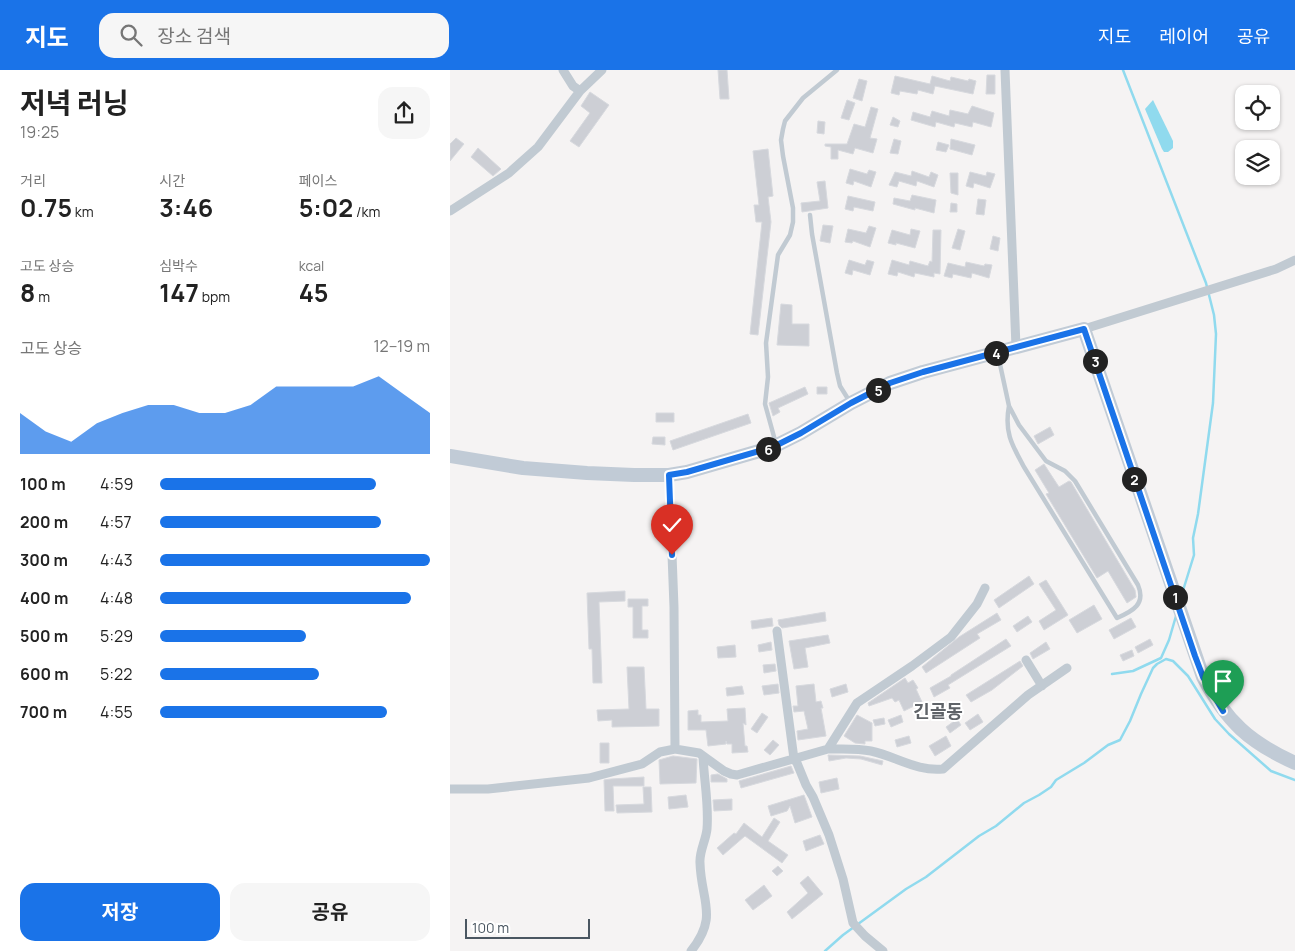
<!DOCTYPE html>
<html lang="ko">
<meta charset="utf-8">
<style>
:root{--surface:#fff;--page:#f6f6f6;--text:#222;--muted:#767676;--accent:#1a73e8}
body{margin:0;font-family:Manrope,"Noto Sans KR",sans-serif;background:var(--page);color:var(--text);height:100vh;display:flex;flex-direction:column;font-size:19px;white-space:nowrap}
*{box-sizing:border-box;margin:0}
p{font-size:16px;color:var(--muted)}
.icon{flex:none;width:28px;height:28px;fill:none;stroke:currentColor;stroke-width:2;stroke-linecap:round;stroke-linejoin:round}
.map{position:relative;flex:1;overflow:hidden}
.sheet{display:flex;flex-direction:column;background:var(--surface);width:450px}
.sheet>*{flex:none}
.fabs{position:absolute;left:785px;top:15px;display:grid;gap:10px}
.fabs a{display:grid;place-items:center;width:45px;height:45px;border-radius:10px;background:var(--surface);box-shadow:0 1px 4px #0004;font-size:25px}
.scale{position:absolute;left:15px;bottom:12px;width:125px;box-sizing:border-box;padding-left:5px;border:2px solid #4a5661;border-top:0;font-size:14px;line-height:18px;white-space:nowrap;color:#4a5661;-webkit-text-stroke:4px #fff;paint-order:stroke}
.pin{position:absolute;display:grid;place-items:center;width:42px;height:42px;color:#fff;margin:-51px -21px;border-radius:50% 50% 50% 0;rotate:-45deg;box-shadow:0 0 5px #0007}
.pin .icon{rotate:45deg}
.km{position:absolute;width:25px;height:25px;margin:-12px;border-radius:50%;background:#222;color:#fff;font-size:14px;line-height:25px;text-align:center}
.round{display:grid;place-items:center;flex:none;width:52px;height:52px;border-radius:15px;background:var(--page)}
.headline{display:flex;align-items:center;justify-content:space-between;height:85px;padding:0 20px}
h1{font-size:28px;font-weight:700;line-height:38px}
.stats{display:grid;grid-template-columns:repeat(3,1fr);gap:8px;height:85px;padding:5px 20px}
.stats div{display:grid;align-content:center}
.stats b{font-size:25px;font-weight:700}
.stats small{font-size:14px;font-weight:400}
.stats p{font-size:14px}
.chart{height:140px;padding:10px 20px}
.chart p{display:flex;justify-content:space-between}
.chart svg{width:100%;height:90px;margin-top:5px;fill:var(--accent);opacity:.7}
.cta{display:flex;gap:10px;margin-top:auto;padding:10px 20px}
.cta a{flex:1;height:58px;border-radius:15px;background:var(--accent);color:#fff;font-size:20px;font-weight:700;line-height:58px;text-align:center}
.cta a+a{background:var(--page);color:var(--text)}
ul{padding:0 20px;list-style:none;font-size:16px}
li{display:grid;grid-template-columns:80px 60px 1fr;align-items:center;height:38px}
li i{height:12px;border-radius:6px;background:var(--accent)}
header{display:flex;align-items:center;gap:30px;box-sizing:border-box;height:70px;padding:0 25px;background:var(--accent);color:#fff}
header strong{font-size:24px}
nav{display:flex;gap:28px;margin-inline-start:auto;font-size:18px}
.search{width:350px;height:45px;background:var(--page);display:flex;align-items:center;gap:12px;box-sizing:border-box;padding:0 18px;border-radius:15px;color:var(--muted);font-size:19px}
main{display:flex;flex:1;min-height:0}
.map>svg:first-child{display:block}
</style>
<header>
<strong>지도</strong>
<div class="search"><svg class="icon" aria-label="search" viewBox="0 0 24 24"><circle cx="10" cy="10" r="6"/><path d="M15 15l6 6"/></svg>장소 검색</div>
<nav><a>지도</a><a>레이어</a><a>공유</a></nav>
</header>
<main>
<section class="sheet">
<div class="headline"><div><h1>저녁 러닝</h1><p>19:25</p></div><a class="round"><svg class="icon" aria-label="share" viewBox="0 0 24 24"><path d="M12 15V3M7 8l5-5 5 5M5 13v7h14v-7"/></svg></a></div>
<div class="stats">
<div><p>거리</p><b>0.75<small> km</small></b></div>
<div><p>시간</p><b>3:46</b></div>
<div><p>페이스</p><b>5:02<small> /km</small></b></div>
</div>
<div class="stats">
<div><p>고도 상승</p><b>8<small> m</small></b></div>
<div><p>심박수</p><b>147<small> bpm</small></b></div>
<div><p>kcal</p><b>45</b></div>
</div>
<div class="chart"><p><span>고도 상승</span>12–19 m</p>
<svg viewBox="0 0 160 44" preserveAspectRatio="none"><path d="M0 44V24L10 33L20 38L30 29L40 24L50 20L60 20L70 24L80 24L90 20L100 11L110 11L120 11L130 11L140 6L150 15L160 24V44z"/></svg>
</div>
<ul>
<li><b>100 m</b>4:59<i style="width:80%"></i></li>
<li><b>200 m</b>4:57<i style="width:82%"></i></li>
<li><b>300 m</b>4:43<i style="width:100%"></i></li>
<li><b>400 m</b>4:48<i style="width:93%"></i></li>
<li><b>500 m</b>5:29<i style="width:54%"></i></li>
<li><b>600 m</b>5:22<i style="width:59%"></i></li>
<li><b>700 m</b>4:55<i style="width:84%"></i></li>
</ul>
<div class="cta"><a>저장</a><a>공유</a></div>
</section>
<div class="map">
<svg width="845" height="881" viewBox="0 0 845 881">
<rect width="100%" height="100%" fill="#f5f3f3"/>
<path fill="#90daee" d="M703 30 723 71V78L718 82H714L712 79 695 39Z"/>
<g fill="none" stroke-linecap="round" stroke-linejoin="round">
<path stroke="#90daee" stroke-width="2.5" d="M673 0 756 213 764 245 766 264 763 333 748 444 743 468 744 485 731 527
M662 604 683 601 711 588 719 570 726 546
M375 881 393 865 456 819 476 807 529 766 546 756 574 733 589 725 601 717 606 710 634 693 658 675 670 670 680 651 691 624 703 598 707 594 716 589 723 591 738 606 765 649 779 664 821 701 845 710"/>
</g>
<path fill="#cdcfd5" stroke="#d7d9de" d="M268 0H277L279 29H270Z
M537 5H545V24H536Z
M445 6 480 14 482 6 500 11 501 7 518 11 519 9 526 11 523 24 485 16 483 24 468 20 467 24 450 21 449 25 441 23Z
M409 9 417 11 412 31 403 28Z
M140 22 159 35 129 77 120 71 140 43 131 36Z
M397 30 405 33 399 50 391 48Z
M522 36 544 43 541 57 523 52 522 57 505 53 504 57 486 52 485 57 461 50 463 42 480 47 482 41 499 46 500 40 518 44Z
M421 37 428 39 420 68 427 69 423 83 405 78 403 84 388 80V89H381V77L375 76V74H397L404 54 415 57Z
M443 47 450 51 448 57 440 55Z
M368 51 375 52 374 64 367 63Z
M6 68 14 74 0 91V74Z
M444 69 451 71 448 84 440 83Z
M501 69 525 75 522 85 500 79Z
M488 72 499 75 496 82 486 80Z
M28 78 51 99 43 106 21 87Z
M318 79 323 126 318 127 321 152 308 265 300 264 312 152H306L304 135H309L303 81Z
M400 99 417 104 419 100 426 102 421 117 404 111 403 115 396 113Z
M462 101 479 107 481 102 488 105 484 117 467 111 466 116 449 111 447 117 439 115 445 102 461 106Z
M520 102 536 106 537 102 545 104 540 118 524 113 523 118 516 116Z
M500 103H508V125L501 123Z
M375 111 378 138 352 142 351 133 370 131 367 112Z
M462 125 486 130 484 143 465 138V140L443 134 444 128 460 131Z
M398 126 425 132 423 141 404 137 403 141 395 139Z
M528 129 536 130 534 145 526 144Z
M501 133 507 134V142H500Z
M373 155 383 156 380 173 370 171Z
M419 156 426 158 420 177 403 171 402 173 395 172 398 159 416 163Z
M461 159 470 161 465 178 446 173V175L438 173 442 160 460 165Z
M508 159 515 161 510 180 502 178Z
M483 160H491L490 204 484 203V207L465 203 464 207 448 202 447 206 438 204 442 190 459 195 460 191 478 196 480 191 482 192Z
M543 166 550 168 548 181 540 179Z
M399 190 415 195 417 190 424 192 420 205 403 200 402 205 395 203Z
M516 192 534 196 535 194 542 195 539 208 522 203 521 208 503 204 502 208 494 206 498 193 515 197Z
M331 234 342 235V254H359V276L327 275Z
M355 317 358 324 328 338 330 342 323 346 319 333Z
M367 317H377V324H367Z
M206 343H224V352H206Z
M298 344 301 353 223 380 220 371Z
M600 357 604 365 588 374 584 366Z
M203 367H215V375L202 374Z
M594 394 609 417 619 411 621 412 685 520 686 527 677 533 658 501 647 508 596 424 599 423 585 400Z
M579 506 584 514 549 538 544 530Z
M596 510 618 545 594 560 589 551 606 540 589 514Z
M175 521V531L149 532 152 613H143L142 579H139L137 523Z
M178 529H198V536H192V560H198V568H183V537H178Z
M644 535 652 549 627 563 619 550Z
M375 542 376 551 332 558 329 555 328 550Z
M547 543 551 550 527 564 530 568 476 603 472 597 509 567Z
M578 546 582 552 567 562 563 556Z
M322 548 323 556 302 559 301 551Z
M681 548 686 557 664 569 659 560Z
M378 565 380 573 355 578 358 597 344 599 339 571Z
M556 569 561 576 498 615 500 618 484 627 480 618 501 606V605Z
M700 569 703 575 688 583 685 577Z
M321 572 322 580 309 582 308 575Z
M596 572 600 579 583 589 580 583Z
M285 575 286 587 268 588 267 577Z
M682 580 684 586 673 591 670 585Z
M570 591 573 596 542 620 521 632 516 625Z
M325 594 326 601 314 603 313 595Z
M177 597H194L196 639H209V656L162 657V650L148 651 147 640 179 639Z
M455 608 458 613 463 610 468 618 466 619 472 632 454 641 449 630 445 632 442 628 419 636 418 633Z
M328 614 329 623 314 625 312 616Z
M364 614 366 632 371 631 373 638H371L376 666 348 670 347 661 358 659 354 641 344 642 343 636H348L346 616Z
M396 614 398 622 382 627 380 619Z
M292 616 294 624 277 626 276 618Z
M295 638 296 655 293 653 295 676H297L298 682 282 683V674H277L276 671V674L258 676 256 660H238V641L248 640V645H251V652L278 651 277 639Z
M312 643 318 647 307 663 301 659Z
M528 644 533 652 520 660 515 653Z
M407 645 422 653V671H415V674L405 673 394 666Z
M451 645 453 652 441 657 438 650Z
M434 648 435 654 425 656 423 650Z
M507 649 511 655 500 663 496 657Z
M459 666 461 673 447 677 445 670Z
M496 666 501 676 485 686 479 676Z
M323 670 329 675 320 685 314 680Z
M150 673H159V693H150Z
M378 685 410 686 433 691 432 695 411 689 396 688 379 691Z
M223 686 247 689 246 713 210 714 209 690Z
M341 696 344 703 291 718 289 711Z
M268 704 277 709V712H261V705Z
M194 707V716H163L164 741H155L154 710 161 709Z
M387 708 389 719 371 723 369 712Z
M193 717H201L202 742 167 743 166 735 194 734Z
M236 725 238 737 219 739 218 727Z
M354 725 362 747 345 753 340 736 337 741 321 746 318 736Z
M282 729V740L264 741 263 730Z
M324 748 330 752 318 771 338 785 332 793 295 766 273 785 267 778 284 763 286 764 294 753 312 767Z
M370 765 374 774 356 781 353 771Z
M328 796 333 801 327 806 322 801Z
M358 806 373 824 342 849 337 842 358 823 350 813Z
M314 815 322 826 303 840 295 830Z"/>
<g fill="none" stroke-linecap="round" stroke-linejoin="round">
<path stroke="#c1cad2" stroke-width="4.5" d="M360 145 362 164 387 303 390 316 400 332
M548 285 559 336 569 355 596 391 615 401 625 411 688 515C696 534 683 541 667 548L574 397C562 375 554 362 559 336
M326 374 315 334 318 307 316 273 328 185 340 165 343 152V138L333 86 331 70 333 59 335 51 353 28 387 0"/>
<path stroke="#c1cad2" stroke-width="9" d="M113 0 123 16 130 21
M555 0 566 277
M0 141 59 103 88 77 130 21 152 0
M634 259 826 199 845 190
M219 405 224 537 225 679
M327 561 344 689 347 693 356 715 363 727 379 765 393 809 403 853 415 866 433 881
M576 590 592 616
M378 679C392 679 407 678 421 681 445 686 468 702 493 699L578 625 617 598
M0 719H38L139 708 192 694 210 682 225 679 249 683 274 701 281 704 287 705 378 679 407 633 462 596 501 567 527 534 535 518
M241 881C269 846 251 831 250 793 249 782 256 770 257 759 259 735 254 710 253 686"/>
<path stroke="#c1cbd6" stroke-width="14" d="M0 386 73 398 137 403 184 405H219L237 402 323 377 351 363 401 333 440 313 473 302 634 259 753 607C777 652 799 672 845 693"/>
</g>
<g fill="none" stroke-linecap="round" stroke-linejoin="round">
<defs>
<path id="route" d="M222 485 219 405 237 402 323 377 351 363 401 333 440 313 473 302 634 259 745 586 753 607 773 641"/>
</defs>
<use href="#route" stroke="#fff" stroke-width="10"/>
<use href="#route" stroke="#1a73e8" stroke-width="6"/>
</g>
<g text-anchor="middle" stroke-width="4" stroke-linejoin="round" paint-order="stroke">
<g font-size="18" font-weight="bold" fill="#5f6368" stroke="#fff">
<text x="488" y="648">긴골동</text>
</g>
</g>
</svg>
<div class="fabs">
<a><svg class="icon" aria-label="locate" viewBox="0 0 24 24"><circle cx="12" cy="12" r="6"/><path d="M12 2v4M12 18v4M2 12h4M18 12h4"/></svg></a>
<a><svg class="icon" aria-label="layers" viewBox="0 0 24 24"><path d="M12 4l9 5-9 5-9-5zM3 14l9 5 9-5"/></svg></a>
</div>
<div class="scale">100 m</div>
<div class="pin" style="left:773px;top:641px;background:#1e9e55"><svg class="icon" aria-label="arrive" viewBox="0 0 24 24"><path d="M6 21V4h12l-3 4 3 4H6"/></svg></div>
<div class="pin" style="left:222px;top:485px;background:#d93025"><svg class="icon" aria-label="check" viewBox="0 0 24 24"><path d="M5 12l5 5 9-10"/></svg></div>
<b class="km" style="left:725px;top:527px">1</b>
<b class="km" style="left:684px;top:409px">2</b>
<b class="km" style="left:645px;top:291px">3</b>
<b class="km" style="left:546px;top:283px">4</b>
<b class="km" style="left:428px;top:320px">5</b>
<b class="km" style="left:318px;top:379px">6</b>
</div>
</main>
